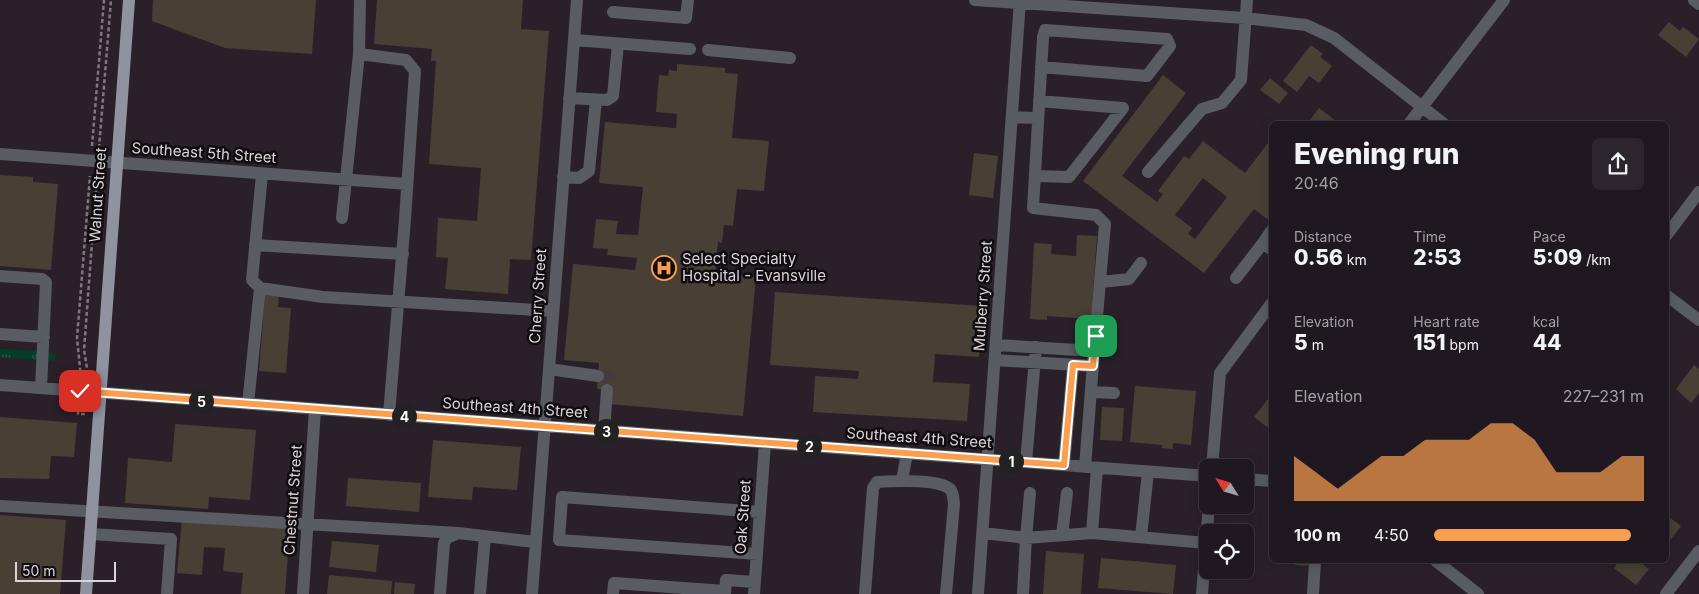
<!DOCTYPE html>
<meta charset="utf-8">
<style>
:root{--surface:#201820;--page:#2d252d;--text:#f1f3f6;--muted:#a2a0a5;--line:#3d373e;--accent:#fa9f4f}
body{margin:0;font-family:Inter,sans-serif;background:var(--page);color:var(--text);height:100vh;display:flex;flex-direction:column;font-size:19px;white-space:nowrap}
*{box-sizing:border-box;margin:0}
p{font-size:16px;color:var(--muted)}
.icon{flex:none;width:28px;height:28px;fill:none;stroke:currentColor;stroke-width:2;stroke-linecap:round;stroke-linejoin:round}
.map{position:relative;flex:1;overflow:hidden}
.panel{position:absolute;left:1269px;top:121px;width:400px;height:442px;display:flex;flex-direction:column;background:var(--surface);border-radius:8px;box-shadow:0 2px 12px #0003,0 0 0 1px var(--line)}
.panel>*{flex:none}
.needle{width:32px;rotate:307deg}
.controls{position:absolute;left:1199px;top:459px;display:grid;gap:10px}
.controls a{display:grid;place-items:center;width:55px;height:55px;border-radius:8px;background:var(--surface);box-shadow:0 2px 12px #0003,0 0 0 1px var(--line);font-size:25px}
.scale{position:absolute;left:15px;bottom:12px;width:101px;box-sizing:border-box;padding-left:5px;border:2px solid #dad3d9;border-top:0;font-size:14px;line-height:18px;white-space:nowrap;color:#dad3d9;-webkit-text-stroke:4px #100c10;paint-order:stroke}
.pin{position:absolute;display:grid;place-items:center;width:42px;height:42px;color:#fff;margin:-21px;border-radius:10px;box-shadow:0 2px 8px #0006}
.km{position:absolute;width:25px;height:25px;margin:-12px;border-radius:50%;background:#222;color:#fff;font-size:14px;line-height:25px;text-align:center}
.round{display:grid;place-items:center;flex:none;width:52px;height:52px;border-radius:8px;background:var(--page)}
.overview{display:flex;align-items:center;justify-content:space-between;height:85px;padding:0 25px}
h1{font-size:28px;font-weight:800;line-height:38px}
.metrics{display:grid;grid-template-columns:repeat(3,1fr);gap:8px;height:85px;padding:5px 25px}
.metrics div{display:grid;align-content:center}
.metrics b{font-size:21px;font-weight:800}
.metrics small{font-size:14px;font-weight:400}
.metrics p{font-size:14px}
.chart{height:140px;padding:10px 25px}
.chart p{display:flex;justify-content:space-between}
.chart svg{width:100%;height:90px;margin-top:5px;fill:var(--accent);opacity:.7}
ul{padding:0 25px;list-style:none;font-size:16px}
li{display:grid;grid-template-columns:80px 60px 1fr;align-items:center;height:38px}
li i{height:12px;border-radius:6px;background:var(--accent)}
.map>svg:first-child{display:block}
</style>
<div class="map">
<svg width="1699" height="594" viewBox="0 0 1699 594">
<defs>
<pattern id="grass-tufts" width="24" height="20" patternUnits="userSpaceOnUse" patternTransform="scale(1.25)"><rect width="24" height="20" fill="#043e29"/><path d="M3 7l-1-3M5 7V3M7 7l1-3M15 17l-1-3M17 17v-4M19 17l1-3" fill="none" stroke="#285947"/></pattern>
</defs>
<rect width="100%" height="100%" fill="#2a202a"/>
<path fill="url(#grass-tufts)" d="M0 349 51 352 56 357 54 361 0 357Z"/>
<path fill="#484035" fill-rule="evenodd" d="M153 0H316L312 54 225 48 152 21Z
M377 0H523L521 29 549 31 531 260 510 259 508 294 445 289 448 258 436 257 438 218 477 221 481 168 429 164 436 61H431L432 49 374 44Z
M1669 22 1680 31 1683 27 1699 39 1686 57 1658 35Z
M1311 45 1323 54 1320 57 1332 66 1319 83 1309 76 1297 92 1283 81Z
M677 64 725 68V73L738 74 732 138 769 141 764 191 737 189 733 226 724 225 722 243 718 242 715 273 756 277 743 416 610 404 612 390 597 389 599 363 564 360 573 264 635 270 637 258 607 255 608 249 593 248 596 219 618 221 616 234 638 235 643 187 599 183 605 122 676 128 677 114 656 112 659 75 668 76 669 70 677 71Z
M1163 75 1186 93 1122 176 1157 202 1163 194 1158 191 1184 156 1189 159 1203 141 1245 173 1271 139V222L1254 209 1204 273 1083 181ZM1203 178 1227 197 1195 239 1188 234 1192 228 1175 215Z
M1270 78 1288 93 1279 104 1260 90Z
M1319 108 1340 124H1307Z
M974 153 998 156 993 198 969 195Z
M0 175 33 177V182L58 184 51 270 0 266Z
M1077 235 1097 236 1091 319 1047 316V320L1030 319 1034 243 1052 244 1051 254 1076 256Z
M775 292 982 306 979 357 935 354 933 382 970 384 967 421 813 412 815 376 858 379 859 371 770 365Z
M265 294 279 295 278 307 291 308 286 373 259 371Z
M1694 365 1699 369V393L1691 403 1676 389Z
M1135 386 1196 391 1191 445 1173 443V449L1162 448V445L1130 442Z
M1271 395V430L1254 417Z
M1102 407 1124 408 1122 441 1100 440Z
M0 417 77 423 74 457 51 456 49 479 0 478Z
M175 424 256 430 250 500 209 497 208 509 125 503 128 458 172 462Z
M433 440 521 447 517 490 473 487 472 500 428 497Z
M348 478 421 483 419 512 346 506Z
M0 515 66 520 60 594H0Z
M1666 515 1681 526 1668 543 1666 541Z
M182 518 290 527 285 594H241L243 573 223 571 225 548 204 547 202 575 177 573Z
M332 541 379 545 376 572 329 567Z
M1046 551 1084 554 1081 594H1043Z
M1101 558 1176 565 1173 594 1098 588Z
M1295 561H1309L1308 566 1295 565Z
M1619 561H1639L1649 569 1636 585 1614 568Z
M329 575 392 581 391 594H327Z
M395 582 415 584 414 594H394Z"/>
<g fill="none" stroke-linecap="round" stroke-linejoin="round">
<path stroke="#443b44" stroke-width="12" stroke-dasharray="12 6" stroke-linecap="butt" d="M598 376 609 377 607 390"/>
<path stroke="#80777f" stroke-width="2.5" stroke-dasharray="4 2.5" stroke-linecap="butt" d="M92 146 104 0
M99 148 111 0
M88 374 84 350 96 189 99 174
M81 378 77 338 90 176
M79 404 78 414H87"/>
<path stroke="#595c62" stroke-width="12" d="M360 0 359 54 406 60 415 71 405 219 389 415
M975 0 1245 18 1306 25 1334 38 1444 124
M1694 0 1699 4
M613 12 686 18 688 0
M574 40 690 49
M708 50 790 58
M1041 67 1147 76 1170 46 1167 39 1045 30 1043 37 1033 208 1096 215 1105 224 1094 351
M569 98 607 100 613 96 618 44
M1012 117 1038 118
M1409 124 1504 0
M0 154 407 184
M1148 172 1202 109 1222 103 1241 80 1247 0
M262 174 252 280 260 288 323 297 553 311
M1035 176 1069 177 1123 108 1039 101
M563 177 579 178 589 171 596 100
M342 218 359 54
M1666 236 1699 192
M1263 243 1271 231
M255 245 403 254
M0 276 42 279 46 282 41 388
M1236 278 1263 243 1271 249
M1101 282 1129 279 1141 263
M1666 295 1699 320
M0 334 44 337
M996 345 1094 351 1085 467
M995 360 1093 366
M549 369 598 376
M0 385 1208 476
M1091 392 1114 393
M248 404 260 288
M604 431 607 390
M1026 462 1036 347
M1064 465 1073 365
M1212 468 1220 373 1271 304
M1245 479 1271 481
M902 480 907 453
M1030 493 1026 538 1092 533 1206 543
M0 506 458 533
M983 533 1026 538 1023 594
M1092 533 1097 468
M90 534 171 539 167 594
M1062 535 1067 493
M1141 537 1148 472
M757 554 559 540 562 497 760 512
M1436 561 1478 594
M303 594 315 409
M440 594 444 543 447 538 458 533 535 542
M480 594 485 536
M532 594 577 0
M613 594 614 583 725 591
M725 594 726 580 755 582
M754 594 765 443
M865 594 873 488 877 482C894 481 932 479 947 487 954 490 953 498 954 504L946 594
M978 594 1020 0
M1202 594 1209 505
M1313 594 1315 561
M1666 594 1699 551"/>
<path stroke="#8e939f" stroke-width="12" d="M86 594 129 0"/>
</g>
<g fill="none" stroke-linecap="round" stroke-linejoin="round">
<defs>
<path id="route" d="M80 391 1064 465 1073 365 1093 366 1096 336"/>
</defs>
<use href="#route" stroke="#fff" stroke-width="10"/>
<use href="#route" stroke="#fa9f4f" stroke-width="6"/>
</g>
<defs>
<symbol id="hospital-ring" viewBox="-11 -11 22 22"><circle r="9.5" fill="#100c10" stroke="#fa9f4f" stroke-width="1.5"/><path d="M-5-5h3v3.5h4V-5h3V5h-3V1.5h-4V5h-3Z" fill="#fa9f4f"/></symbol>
</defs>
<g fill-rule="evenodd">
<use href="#hospital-ring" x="650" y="254" width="28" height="28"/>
</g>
<g text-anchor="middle" stroke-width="5" stroke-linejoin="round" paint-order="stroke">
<g font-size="15" fill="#dad3d9" stroke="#100c10">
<text transform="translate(204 153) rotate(4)" y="5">Southeast 5th Street</text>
<text transform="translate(98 195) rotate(-86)" y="5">Walnut Street</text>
<text transform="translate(538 296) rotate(-86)" y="5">Cherry Street</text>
<text transform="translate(983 296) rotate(-86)" y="5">Mulberry Street</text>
<text transform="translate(515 408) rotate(4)" y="5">Southeast 4th Street</text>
<text transform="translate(919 438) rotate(4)" y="5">Southeast 4th Street</text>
<text transform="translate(293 500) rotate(-86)" y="5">Chestnut Street</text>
<text transform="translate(743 517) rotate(-86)" y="5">Oak Street</text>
</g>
<g font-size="15" fill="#dad3d9" stroke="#100c10" text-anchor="start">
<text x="682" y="264">Select Specialty<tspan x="682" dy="17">Hospital - Evansville</tspan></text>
</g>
</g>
</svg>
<div class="controls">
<a><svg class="needle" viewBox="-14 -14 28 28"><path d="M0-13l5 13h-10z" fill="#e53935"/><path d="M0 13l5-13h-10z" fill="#a2a0a5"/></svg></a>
<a><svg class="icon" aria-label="locate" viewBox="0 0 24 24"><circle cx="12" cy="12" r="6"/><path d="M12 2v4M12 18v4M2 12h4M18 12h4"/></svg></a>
</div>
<div class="scale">50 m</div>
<div class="pin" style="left:1096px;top:336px;background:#1e9e55"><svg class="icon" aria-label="arrive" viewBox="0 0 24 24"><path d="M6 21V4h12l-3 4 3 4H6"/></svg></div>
<div class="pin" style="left:80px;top:391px;background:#d93025"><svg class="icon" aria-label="check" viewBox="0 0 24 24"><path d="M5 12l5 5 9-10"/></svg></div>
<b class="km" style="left:1011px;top:461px">1</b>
<b class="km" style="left:809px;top:446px">2</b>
<b class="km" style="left:606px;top:431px">3</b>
<b class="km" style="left:404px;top:416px">4</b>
<b class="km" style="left:201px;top:401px">5</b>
<section class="panel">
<div class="overview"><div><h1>Evening run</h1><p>20:46</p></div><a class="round"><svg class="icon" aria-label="share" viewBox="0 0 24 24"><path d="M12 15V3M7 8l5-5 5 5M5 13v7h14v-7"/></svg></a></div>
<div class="metrics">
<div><p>Distance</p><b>0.56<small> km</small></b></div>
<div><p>Time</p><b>2:53</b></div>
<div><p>Pace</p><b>5:09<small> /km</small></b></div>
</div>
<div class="metrics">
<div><p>Elevation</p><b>5<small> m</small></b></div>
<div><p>Heart rate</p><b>151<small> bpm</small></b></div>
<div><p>kcal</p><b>44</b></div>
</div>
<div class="chart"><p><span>Elevation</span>227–231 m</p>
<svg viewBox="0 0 160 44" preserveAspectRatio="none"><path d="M0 44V22L10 30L20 38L30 30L40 22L50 22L60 14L70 14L80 14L90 6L100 6L110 14L120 30L130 30L140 30L150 22L160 22V44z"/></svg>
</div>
<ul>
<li><b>100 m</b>4:50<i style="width:94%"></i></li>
</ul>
</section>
</div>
